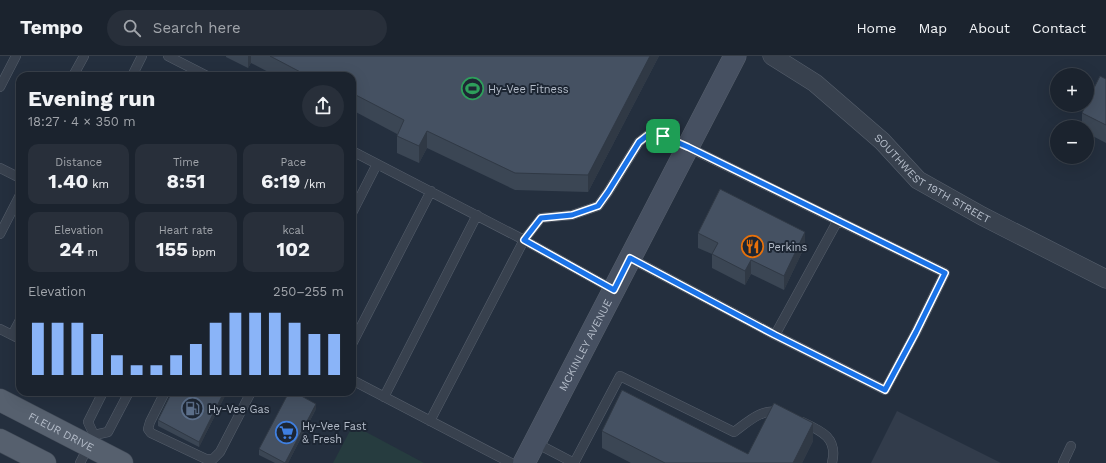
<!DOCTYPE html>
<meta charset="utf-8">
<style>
:root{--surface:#1b232e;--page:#282f3a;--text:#f1f3f6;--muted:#a0a4aa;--line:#39404a;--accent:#8ab4f8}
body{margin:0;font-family:"Work Sans",sans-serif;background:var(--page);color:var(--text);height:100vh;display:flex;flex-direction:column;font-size:15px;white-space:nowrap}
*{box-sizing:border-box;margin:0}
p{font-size:13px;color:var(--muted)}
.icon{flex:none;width:22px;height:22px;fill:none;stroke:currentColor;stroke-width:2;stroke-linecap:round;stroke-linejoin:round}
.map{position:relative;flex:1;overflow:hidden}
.sheet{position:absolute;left:16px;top:16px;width:340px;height:324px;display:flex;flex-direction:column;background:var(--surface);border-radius:12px;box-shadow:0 4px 16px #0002,0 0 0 1px var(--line)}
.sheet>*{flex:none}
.buttons{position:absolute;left:1050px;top:12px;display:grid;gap:8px}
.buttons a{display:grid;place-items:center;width:44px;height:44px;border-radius:50%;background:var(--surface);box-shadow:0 4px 16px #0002,0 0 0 1px var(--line);font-size:20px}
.pin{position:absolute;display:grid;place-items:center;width:34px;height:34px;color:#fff;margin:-17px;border-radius:8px;box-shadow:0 2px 6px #0006}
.round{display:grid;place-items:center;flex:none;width:42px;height:42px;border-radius:21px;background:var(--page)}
.overview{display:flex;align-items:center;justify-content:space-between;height:68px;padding:0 12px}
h1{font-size:22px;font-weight:700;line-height:30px}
.metrics{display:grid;grid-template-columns:repeat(3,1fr);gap:6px;height:68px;padding:4px 12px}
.metrics div{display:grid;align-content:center;border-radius:10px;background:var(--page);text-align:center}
.metrics b{font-size:20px;font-weight:700}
.metrics small{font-size:11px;font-weight:400}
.metrics p{font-size:11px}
.chart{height:112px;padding:8px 12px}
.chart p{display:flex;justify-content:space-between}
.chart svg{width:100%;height:72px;margin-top:4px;stroke:var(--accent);stroke-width:6}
header{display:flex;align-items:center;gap:24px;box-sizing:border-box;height:56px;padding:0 20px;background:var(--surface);border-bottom:1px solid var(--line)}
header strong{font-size:19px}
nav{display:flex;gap:22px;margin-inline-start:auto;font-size:14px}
.search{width:280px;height:36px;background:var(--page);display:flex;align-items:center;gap:10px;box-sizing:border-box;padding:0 14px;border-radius:22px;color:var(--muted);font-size:15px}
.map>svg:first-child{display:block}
</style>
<header>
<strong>Tempo</strong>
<div class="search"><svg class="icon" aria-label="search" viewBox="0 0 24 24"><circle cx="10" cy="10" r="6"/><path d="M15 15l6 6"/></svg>Search here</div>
<nav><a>Home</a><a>Map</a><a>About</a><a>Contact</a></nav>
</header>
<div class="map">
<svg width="1106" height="407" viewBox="0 0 1106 407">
<rect width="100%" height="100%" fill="#242f3e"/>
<path fill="#323c4b" d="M897 355 1001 407H871Z"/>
<path fill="#263c3f" d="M353 369 424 407H333Z"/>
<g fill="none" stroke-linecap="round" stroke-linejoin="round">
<defs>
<path id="service" d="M168 0 207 20
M73 20 84 0
M132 20 142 0
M0 31 16 0
M352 95 524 184 541 162 572 159 598 150 608 136 639 86 648 79H663L945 217 916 276 885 334 775 279 630 202
M0 112 20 122
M352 157 377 108
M0 178 20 139
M0 273 20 283
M12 279 20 264
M775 279 838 164
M352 288 431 135
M352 324 511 407
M165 336 150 366 148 373 151 377 206 403H213L220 396 251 336
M384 341 477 159
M430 365 524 184 614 234
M802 366C822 375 838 382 832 407
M94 379 108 376 129 336
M94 379 88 366 103 336
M534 386 574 407
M80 407 89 389
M574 407 620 320 734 376C749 365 763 351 781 357
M1063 407 1071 390"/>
<g id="minor">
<path id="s1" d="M772 0 815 27 882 85 918 124 982 160 1106 223"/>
</g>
<g id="secondary">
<path id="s2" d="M524 407 735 0"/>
</g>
<g id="primary">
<path id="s3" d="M0 344 122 407"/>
<path d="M0 384 45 407"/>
</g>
</defs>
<use href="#service" stroke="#565f6c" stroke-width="10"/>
<use href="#minor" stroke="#565f6c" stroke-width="19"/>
<use href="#secondary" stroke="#565f6c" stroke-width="23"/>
<use href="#primary" stroke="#414a57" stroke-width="23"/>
<use href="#service" stroke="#38414e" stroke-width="9"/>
<use href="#minor" stroke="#38414e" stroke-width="18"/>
<use href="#secondary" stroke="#465061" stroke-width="22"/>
<use href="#primary" stroke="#56606e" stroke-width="22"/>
</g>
<path fill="#3b4654" d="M226 0H659L588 136 515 134 427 92 419 107 397 97V78L352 54V20H276L251 7 248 12 226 1Z
M1106 23V87L1087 77V71H1082V57Z
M698 177 805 190 784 234 751 218 745 229 712 212V198L698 192Z
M172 336H227L199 391 158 370V364Z
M316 353 288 407H275L259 399V393Z
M602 375 748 398 813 385 802 407H631L602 392Z"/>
<path fill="#303945" d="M248 0H251V7L248 12Z
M650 0H659L588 136V119Z
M427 75V92L419 107V90Z
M805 176V190L784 234V220Z
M751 204V218L745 229V215Z
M224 336H227L199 391V386Z
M316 348V353L288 407H285Z
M813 367V385L802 407H793Z"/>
<path fill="#455162" stroke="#303945" d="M270 0H650L588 119 515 117 427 75 419 90 397 80 404 64 352 37V20H308Z
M1100 20 1106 23V69L1082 57 1086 49H1087V46Z
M720 133 805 176 784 220 751 204 745 215 712 198 718 187 698 177Z
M622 334 748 398 774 347 813 367 793 407H665L602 375Z
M172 336H224L199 386 158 364Z
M289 336H294L316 348 285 407 259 393Z"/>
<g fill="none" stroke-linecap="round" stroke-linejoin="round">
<defs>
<path id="route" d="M648 79 663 80 688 91 945 217 916 276 885 334 775 279 630 202 614 234 524 184 541 162 572 159 598 150 608 136 639 86Z"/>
</defs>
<use href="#route" stroke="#fff" stroke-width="8"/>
<use href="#route" stroke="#1a73e8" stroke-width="5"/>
</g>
<defs>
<symbol id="stadium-ring" viewBox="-11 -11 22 22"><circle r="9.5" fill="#1d2633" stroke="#2e9e5b" stroke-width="1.5"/><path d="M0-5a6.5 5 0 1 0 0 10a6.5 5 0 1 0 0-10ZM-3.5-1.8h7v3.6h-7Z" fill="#2e9e5b"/></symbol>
<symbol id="restaurant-ring" viewBox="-11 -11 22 22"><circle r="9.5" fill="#1d2633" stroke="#e8710a" stroke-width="1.5"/><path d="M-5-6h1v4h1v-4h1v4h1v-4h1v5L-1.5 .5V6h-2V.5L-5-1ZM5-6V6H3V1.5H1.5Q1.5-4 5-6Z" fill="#e8710a"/></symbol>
<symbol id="fuel-ring" viewBox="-11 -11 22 22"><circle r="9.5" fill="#1d2633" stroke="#5c6f8a" stroke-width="1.5"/><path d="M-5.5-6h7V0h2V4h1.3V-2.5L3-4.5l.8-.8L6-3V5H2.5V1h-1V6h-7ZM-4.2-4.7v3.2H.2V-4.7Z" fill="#5c6f8a"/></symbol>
<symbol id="supermarket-ring" viewBox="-11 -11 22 22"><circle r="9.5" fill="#1d2633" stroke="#3f7fe0" stroke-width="1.5"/><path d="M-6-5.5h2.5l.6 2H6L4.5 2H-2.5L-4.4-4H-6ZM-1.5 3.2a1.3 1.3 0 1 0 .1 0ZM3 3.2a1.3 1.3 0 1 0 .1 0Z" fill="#3f7fe0"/></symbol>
</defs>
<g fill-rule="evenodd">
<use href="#stadium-ring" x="460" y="20" width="25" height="25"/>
<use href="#restaurant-ring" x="740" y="178" width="25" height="25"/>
<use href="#fuel-ring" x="180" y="340" width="25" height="25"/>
<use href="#supermarket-ring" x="274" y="364" width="25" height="25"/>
</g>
<g text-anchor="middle" stroke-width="4" stroke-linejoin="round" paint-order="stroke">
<g font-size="11" fill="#b4bcc9" stroke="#1d2633" text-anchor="start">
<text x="488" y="37">Hy-Vee Fitness</text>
<text x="768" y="195">Perkins</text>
<text x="208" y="357">Hy-Vee Gas</text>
<text x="302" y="374">Hy-Vee Fast<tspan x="302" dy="13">&amp; Fresh</tspan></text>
</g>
<g font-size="11" fill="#b4bcc9" stroke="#1d2633">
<text dy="4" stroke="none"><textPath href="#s1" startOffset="203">SOUTHWEST 19TH STREET</textPath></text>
<text dy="4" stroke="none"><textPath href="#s2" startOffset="133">MCKINLEY AVENUE</textPath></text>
<text dy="4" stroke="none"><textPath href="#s3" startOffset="69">FLEUR DRIVE</textPath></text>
</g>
</g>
</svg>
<div class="buttons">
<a>+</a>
<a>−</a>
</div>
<div class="pin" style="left:663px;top:80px;background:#1e9e55"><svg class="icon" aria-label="arrive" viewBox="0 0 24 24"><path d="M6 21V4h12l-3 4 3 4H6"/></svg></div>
<section class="sheet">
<div class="overview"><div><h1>Evening run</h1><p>18:27 · 4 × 350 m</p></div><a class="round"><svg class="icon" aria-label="share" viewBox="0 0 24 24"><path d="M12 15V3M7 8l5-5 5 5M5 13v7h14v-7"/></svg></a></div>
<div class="metrics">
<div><p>Distance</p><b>1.40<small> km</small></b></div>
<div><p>Time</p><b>8:51</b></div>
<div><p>Pace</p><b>6:19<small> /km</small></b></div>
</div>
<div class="metrics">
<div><p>Elevation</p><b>24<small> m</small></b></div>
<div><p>Heart rate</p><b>155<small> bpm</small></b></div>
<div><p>kcal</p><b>102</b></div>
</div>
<div class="chart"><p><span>Elevation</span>250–255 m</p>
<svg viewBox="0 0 160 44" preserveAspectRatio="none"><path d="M5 44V12M15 44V12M25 44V12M35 44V19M45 44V32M55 44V38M65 44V38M75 44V32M85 44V25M95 44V12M105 44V6M115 44V6M125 44V6M135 44V12M145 44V19M155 44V19"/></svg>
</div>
</section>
</div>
